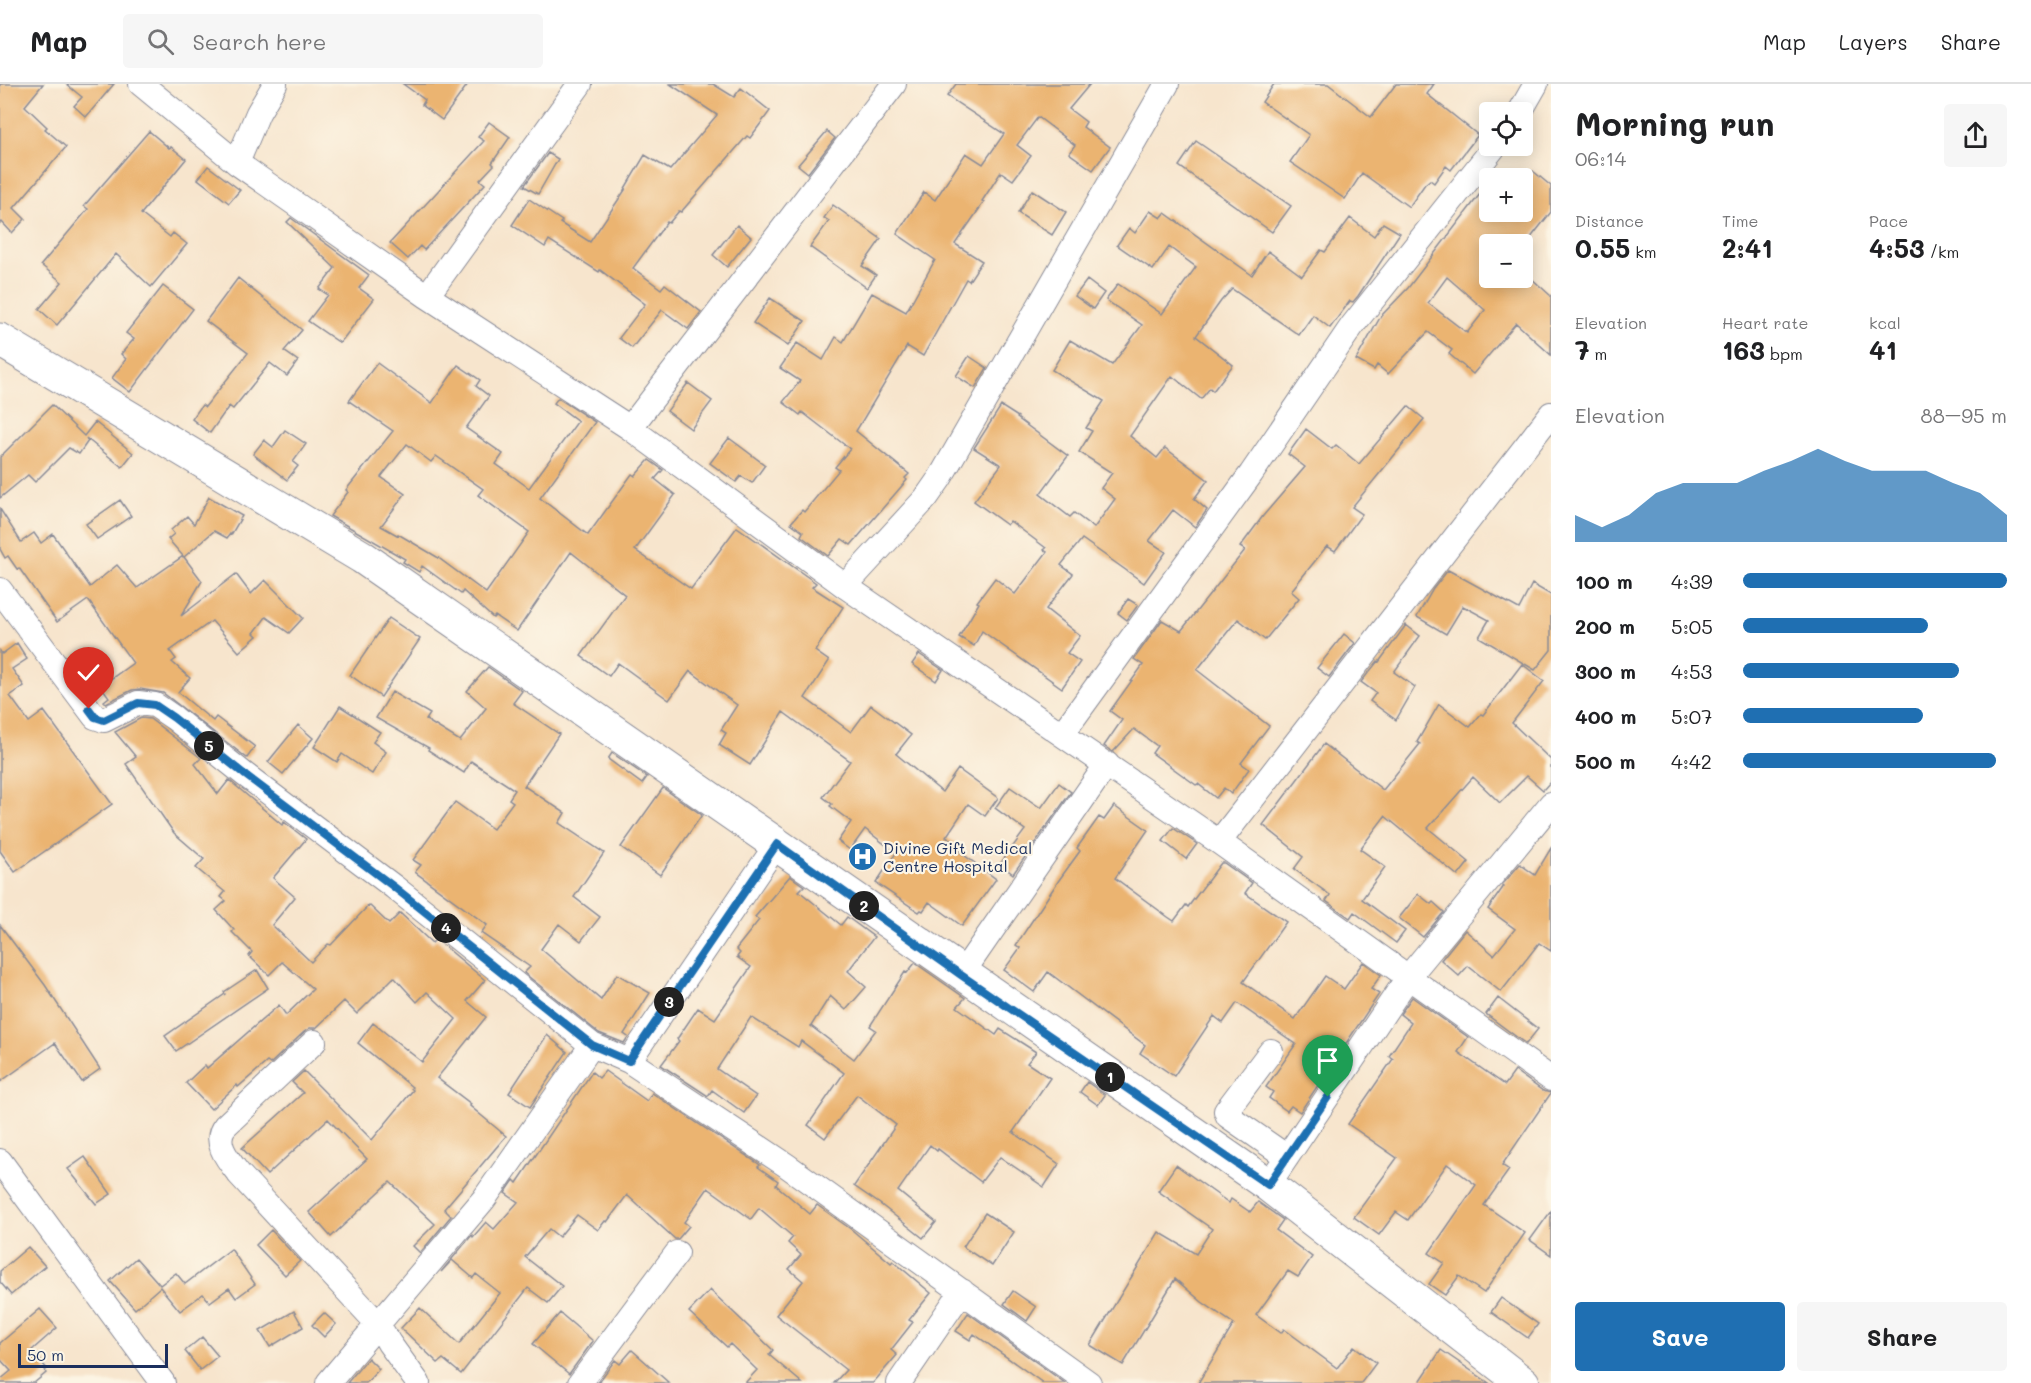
<!DOCTYPE html>
<meta charset="utf-8">
<style>
:root{--surface:#fff;--page:#f6f6f6;--text:#202124;--muted:#757577;--line:#e0e0e0;--accent:#1f6fb2}
body{margin:0;font-family:Mali,sans-serif;background:var(--page);color:var(--text);height:100vh;display:flex;flex-direction:column;font-size:22px;white-space:nowrap}
*{box-sizing:border-box;margin:0}
p{font-size:20px;color:var(--muted)}
.icon{flex:none;width:33px;height:33px;fill:none;stroke:currentColor;stroke-width:2;stroke-linecap:round;stroke-linejoin:round}
.map{position:relative;flex:1;overflow:hidden}
.sheet{display:flex;flex-direction:column;background:var(--surface);width:480px}
.sheet>*{flex:none}
.buttons{position:absolute;left:1479px;top:18px;display:grid;gap:12px}
.buttons a{display:grid;place-items:center;width:54px;height:54px;border-radius:6px;background:var(--surface);box-shadow:0 3px 15px #0003;font-size:30px}
.scale{position:absolute;left:18px;bottom:15px;width:150px;box-sizing:border-box;padding-left:6px;border:3px solid #1b2f5e;border-top:0;font-size:16px;line-height:21px;white-space:nowrap;color:#1b2f5e;-webkit-text-stroke:4px #fcf5e5;paint-order:stroke}
.pin{position:absolute;display:grid;place-items:center;width:51px;height:51px;color:#fff;margin:-62px -26px;border-radius:50% 50% 50% 0;rotate:-45deg;box-shadow:0 0 6px #0007}
.pin .icon{rotate:45deg}
.km{position:absolute;width:30px;height:30px;margin:-15px;border-radius:50%;background:#222;color:#fff;font-size:16px;line-height:30px;text-align:center}
.round{display:grid;place-items:center;flex:none;width:63px;height:63px;border-radius:6px;background:var(--page)}
.head{display:flex;align-items:center;justify-content:space-between;height:102px;padding:0 24px}
h1{font-size:33px;font-weight:700;line-height:45px}
.figures{display:grid;grid-template-columns:repeat(3,1fr);gap:9px;height:102px;padding:6px 24px}
.figures div{display:grid;align-content:center}
.figures b{font-size:26px;font-weight:700}
.figures small{font-size:16px;font-weight:400}
.figures p{font-size:16px}
.chart{height:168px;padding:12px 24px}
.chart p{display:flex;justify-content:space-between}
.chart svg{width:100%;height:108px;margin-top:6px;fill:var(--accent);opacity:.7}
.primary-button{display:flex;gap:12px;margin-top:auto;padding:12px 24px}
.primary-button a{flex:1;height:69px;border-radius:6px;background:var(--accent);color:#fff;font-size:24px;font-weight:700;line-height:69px;text-align:center}
.primary-button a+a{background:var(--page);color:var(--text)}
ul{padding:0 24px;list-style:none;font-size:20px}
li{display:grid;grid-template-columns:96px 72px 1fr;align-items:center;height:45px}
li i{height:15px;border-radius:8px;background:var(--accent)}
header{display:flex;align-items:center;gap:36px;box-sizing:border-box;height:84px;padding:0 30px;background:var(--surface);border-bottom:2px solid var(--line)}
header strong{font-size:28px}
nav{display:flex;gap:33px;margin-inline-start:auto;font-size:21px}
.search{width:420px;height:54px;background:var(--page);display:flex;align-items:center;gap:15px;box-sizing:border-box;padding:0 21px;border-radius:6px;color:var(--muted);font-size:22px}
main{display:flex;flex:1;min-height:0}
.map>svg:first-child{display:block}
</style>
<header>
<strong>Map</strong>
<div class="search"><svg class="icon" aria-label="search" viewBox="0 0 24 24"><circle cx="10" cy="10" r="6"/><path d="M15 15l6 6"/></svg>Search here</div>
<nav><a>Map</a><a>Layers</a><a>Share</a></nav>
</header>
<main>
<div class="map">
<svg width="1551" height="1299" viewBox="0 0 1551 1299">
<rect width="100%" height="100%" fill="#fcf5e5"/>
<filter id="ink" filterUnits="userSpaceOnUse"><feTurbulence type="fractalNoise" baseFrequency=".0167" numOctaves="2"/><feDisplacementMap in="SourceGraphic" scale="12" xChannelSelector="R" yChannelSelector="G"/><feConvolveMatrix kernelMatrix="1 2 1 2 8 2 1 2 1" color-interpolation-filters="sRGB"/></filter>
<filter id="wash" filterUnits="userSpaceOnUse"><feTurbulence type="fractalNoise" baseFrequency=".008" numOctaves="4" result="noise"/><feDisplacementMap in="SourceGraphic" scale="24" xChannelSelector="R" yChannelSelector="G"/><feGaussianBlur stdDeviation="1.35" result="paint"/><feColorMatrix in="noise" values="0 0 0 0 0 0 0 0 0 0 0 0 0 0 0 0 0 1.4 0 .05"/><feComposite in="paint" operator="in"/></filter>
<g filter="url(#wash)">
<rect width="100%" height="100%" fill="#f7e5cd"/>
<g id="blocks">
<path fill="#ebb471" fill-rule="evenodd" d="M0 0H43L25 22 47 43 45 45 66 63 14 124 25 135 12 149 2 138 0 140Z
M66 0H114L86 33 74 22 82 13Z
M403 0H468L442 36 422 21 425 16Z
M670 0H713L734 13 741 4 770 27 750 54 747 52 681 128 679 127 669 139 667 138 633 184 661 205 665 200 701 228 688 245 662 226 632 264 619 254 645 220 600 186 599 188 549 156 545 163 512 141 529 115 562 137 560 139 590 158 625 106H624L645 71 670 86 717 31Z
M956 0H1090L1069 25 1086 38 1083 43 1110 63 1093 86 1069 69 1075 61 1038 33 1017 61 1031 72 1013 96 1001 88 982 117 984 118 955 160 982 177 969 197 966 195 923 272 907 262 856 347 909 390 905 394 907 396 851 461 842 455 828 472 801 452 803 448 791 439 802 426 804 428 839 386 835 383 850 365 802 328 800 331 783 318 800 297 780 284 797 259 823 276 836 253 843 258 872 209 906 228 935 176 897 150 924 108 935 116 966 69 983 80 1004 50 947 12Z
M1274 0H1328L1371 33 1396 0H1434L1427 10 1478 51 1451 86 1446 82 1434 99 1430 96 1425 100 1409 123 1362 89 1345 115 1290 78 1309 51 1262 18Z
M489 38 510 53 492 79 494 81 480 96 485 100 424 166 420 162 408 175 390 159 484 57 478 53Z
M149 47 169 64 171 63 186 75 141 130 170 153 173 149 187 160 151 203 116 170 57 241 39 225 62 198 41 181 88 125 84 122Z
M827 47 835 54 808 89 798 81Z
M1196 57 1291 122 1272 148 1179 82Z
M548 69 558 75 538 110 524 102Z
M208 82 240 106 229 119 198 95Z
M1533 87 1551 102V128L1526 160H1490V194H1531L1551 212V271L1516 239 1473 290 1449 270 1452 266 1428 248 1388 290 1377 281 1374 286 1356 276 1381 232 1408 204 1490 97V128H1522V96L1524 97ZM1447 193 1485 226 1467 249 1428 219Z
M1032 106 1066 128 1052 151 1018 129Z
M833 121 881 155 862 182 876 191 867 204 810 163 829 137 824 134Z
M1150 127 1161 134 1165 129 1252 191 1268 167 1302 192 1321 166 1325 168 1350 134 1374 152 1383 139 1400 149 1358 212 1353 218 1350 217 1330 244 1313 231 1299 251 1232 205 1221 217 1196 252 1233 281 1213 307 1210 304 1201 315 1172 292 1130 352 1157 374 1165 364 1208 396 1194 415 1207 426 1195 443 1173 426 1149 457 1166 468 1144 499 1082 455 1061 481 1073 490 1046 525 1080 552 1067 569 1080 578 1062 604 982 547 974 562 959 553 979 519 977 518 995 494 1015 510 1047 468 1044 466 1046 464 1010 437 1007 441 974 417 1001 381 974 364 1001 322 1018 333 1017 334 1068 372 1040 410 1070 433 1074 429 1094 444 1115 415 1101 404 1112 389 1079 368 1092 347 1086 344 1104 317 1052 286 1070 256 1112 281 1142 241 1106 216 1118 200 1162 230 1196 183 1169 163 1153 186 1117 161 1129 144 1135 149Z
M291 134 369 191 359 204 374 215 340 259 308 237 328 211 319 205 335 184 287 138Z
M737 141 751 153 727 183 713 171Z
M238 194 302 246 284 267 298 277 287 292 270 279 233 325 229 322 210 349 192 335 202 321 205 323 248 269 206 237Z
M1087 196 1104 209 1093 225 1075 212Z
M163 202 193 225 130 308 112 294 126 275 121 270 134 255 126 249Z
M770 214 805 237 788 262 753 239Z
M969 272 987 284 975 304 956 292Z
M377 279 432 319 458 281 480 296 476 302 489 312 466 344 503 370 496 380 529 404 578 337 554 319 558 314 595 338 540 414 588 451 632 390 635 392 649 376 663 386 655 395 675 411 635 466 691 505 737 443 816 499 812 503 843 523 815 567 829 577 805 614 851 648 871 621 911 651 896 670 942 708 958 685 998 714 985 732 968 720 946 753 963 764 960 768 996 795 962 842 929 818 923 827 921 826 919 828 876 799 896 769 865 745 850 766 838 757 851 738 830 722 832 720 823 713 850 677 783 628 750 681 719 661 726 649 721 646 737 621 690 587 669 616 618 579 609 592 581 572 625 511 571 468 517 547 495 532 493 534 463 507 461 510 422 482 419 488 403 478 405 475 330 432 348 408 346 406 393 347 349 317ZM407 360 431 378 436 372 483 405 478 411 529 448 486 509 437 473 398 450 397 451 381 442 405 410 381 393Z
M688 299 712 317 691 345 667 327Z
M52 321 84 352 95 338 133 369 122 383 86 354 88 357 79 370 69 364 35 398 28 391 0 414V373Z
M1408 322 1424 335 1352 423 1362 430 1335 467 1327 462 1291 507 1299 514 1265 556 1238 535 1197 586 1269 642 1241 679 1249 685 1231 710 1224 704 1216 714 1198 700 1196 701 1152 669 1157 662 1134 645 1113 668 1104 662 1122 636 1110 627 1143 581 1134 575 1162 536 1181 547 1245 466 1240 463 1263 432 1305 383 1288 370 1306 345 1332 365 1336 361 1359 380Z
M285 346 306 360 293 378 298 382 287 396 253 370 264 356 273 363Z
M729 354 765 381 752 399 741 392 736 398 710 379Z
M209 413 242 432 231 451 230 450 227 454 214 447 184 473 202 497 181 532 236 490 251 510 265 496 303 534 289 549 266 533 254 549 257 552 239 568 212 537 170 567 176 575 172 578 190 594 178 608 213 637 216 633 255 663 247 674 163 609 140 605 132 606 106 619 104 617 109 613 101 602 133 579 88 516 57 538 19 484 17 485 8 472 5 474 0 465V425L21 458 34 449 41 459 53 450 90 503 117 481 137 504 183 472 168 455 174 450 171 446 187 432 194 440Z
M120 416 131 432 97 455 86 440Z
M1448 486 1519 525 1532 500 1551 511V566L1535 586 1479 553 1489 536 1463 522 1446 550 1417 533 1433 505Z
M1128 515 1138 521 1127 536 1118 529Z
M389 534 420 555 381 613 350 591Z
M1406 541 1420 552 1394 588 1415 603 1396 636 1370 617 1376 609 1361 598 1378 577 1379 578Z
M1344 550 1355 559 1329 593 1317 584Z
M17 559 27 575 12 585 24 602 10 612 29 638 44 627 112 720 15 788 0 767V567L2 570Z
M919 570 943 586 936 597 912 580Z
M1522 580 1544 597 1512 639 1551 676V697L1543 706 1527 692 1500 719 1473 693 1428 744 1469 778 1458 792 1385 732 1360 765 1385 783 1362 815 1405 847 1396 859 1354 828 1350 834 1326 817 1330 811 1294 785 1303 773 1263 741 1324 660 1383 706 1420 660 1417 658 1439 620 1470 643 1481 630 1483 631Z
M488 583 522 607 513 619 559 650 524 702 565 729 559 739 604 769 574 813 600 833 581 857 559 840 541 865 601 916 617 890 650 909 624 950 628 953 624 959 599 949 524 889 530 883 481 849 487 841 415 788 421 781 413 776 455 718 493 745 513 718 509 715 515 706 471 677 464 689 428 666 429 664 376 634 392 608 430 630 426 636 460 657 486 624 467 607Z
M340 622 380 648 373 658 386 668 372 690 342 670 337 678 314 663Z
M141 634 150 635 201 674 195 680 218 710 229 696 282 741 284 738 306 755 273 794 295 813 272 841 311 878 328 860 331 861 369 821 389 840 400 829 432 859 436 855 485 896 467 917 486 933 437 994 471 1020 470 1022 506 1052 444 1125 451 1132 420 1169 413 1162 435 1140 390 1098 331 1153 309 1128 367 1075 328 1035 267 1091 242 1064 303 1009 292 998 304 987 372 1056 413 1006 411 1004 412 1003 358 959 373 939 422 978 456 935 427 908 417 918 394 893 357 930 344 917 316 944H310L304 948 270 980 267 978 238 1003 237 1001 211 1025 186 999 205 981 207 984 279 921 286 931 313 905 282 878 269 891 249 872 252 868 232 848 234 846 216 826 226 817 221 813 225 808 196 784 204 775 174 749 126 680 136 673 115 648Z
M298 641 313 654 283 690 268 678Z
M612 669 647 693 642 700 608 675Z
M1059 699 1071 708 1013 790 1000 780 1025 746 995 724 1010 703 1041 724Z
M663 704 702 731 660 791 621 763Z
M1114 722 1148 746 1115 794 1168 833 1174 837 1186 821 1188 823 1221 779H1224L1252 799 1245 809 1286 838 1243 898 1295 935 1325 892 1344 905 1363 878 1381 891 1371 905 1379 910 1300 1028 1291 1022 1287 1027 1269 1014 1273 1008 1266 1003 1296 960 1237 919 1223 939 1214 932 1174 992 1140 969 1145 961 1048 888 1034 908 1004 886 1020 864 1016 861 1059 796 1080 767 1077 764 1099 733 1104 736Z
M1173 744 1197 760 1186 775 1163 757Z
M1551 764V867L1539 859 1501 908 1468 882 1459 892 1441 876 1465 846 1494 871 1515 845 1488 825 1504 802 1502 801 1520 780 1535 791Z
M790 792 804 802 799 807 841 841 847 833 874 853 848 887 866 903 846 926 830 912 811 942 854 975 876 946 870 942 905 888 907 889 915 879 965 914 957 923 996 951 1000 945 1036 968 1027 979 1050 994 1013 1048 1059 1080 1044 1103 1000 1073 981 1098 938 1065 937 1067 930 1061 898 1107 936 1138 923 1154 880 1120 854 1102 896 1041 857 1011 825 1054 808 1041 844 989 801 957 798 963 751 933 717 985 756 1012 744 1029 712 1006 708 1012 661 981 679 957 677 955 698 924 715 935 751 883 737 873 740 869 736 865 759 836 755 833Z
M1418 810 1431 820 1433 818 1444 828 1423 853 1399 834Z
M0 841 45 901 100 985 82 998 55 959 0 998Z
M257 886 268 904 176 967 165 952 225 910 224 908Z
M1412 913 1468 953 1458 968 1505 1001 1515 987 1543 1007 1551 1009 1502 1081 1509 1086 1484 1121 1525 1149 1484 1209 1459 1192 1445 1211 1429 1200 1444 1179 1429 1169 1476 1101 1447 1080 1408 1136 1396 1128 1379 1151 1354 1133 1397 1074 1348 1040 1393 975 1389 972 1411 939 1400 930Z
M1498 914 1538 945 1526 960 1486 930Z
M547 951 567 968 530 1023 509 1009Z
M605 987 647 1017 652 1009 756 1078 760 1081 758 1083 778 1097 776 1101 810 1130 817 1121 852 1146 891 1179 893 1177 931 1209 909 1236 913 1238 891 1266 897 1271 873 1299H834L846 1286 776 1231 803 1197 789 1185 801 1171 788 1159 793 1153 759 1124 751 1135 708 1104 684 1138 689 1142 678 1155H675L627 1111 607 1138 605 1137 598 1146 577 1131 559 1153 549 1145 525 1173 562 1202 548 1219 528 1204 461 1290 443 1275 438 1279 401 1244 420 1224 459 1260 500 1209 476 1190 473 1194 452 1176 441 1188 472 1151 473 1153 486 1138 494 1145 518 1118 505 1109 514 1096 517 1099 592 988 599 994Z
M1087 998 1105 1011 1098 1021 1080 1008Z
M85 1073 111 1110 96 1120 68 1085Z
M1176 1081 1229 1119 1231 1115 1250 1128 1258 1118 1283 1136 1276 1146 1312 1173 1298 1193 1288 1187 1256 1231 1281 1249 1284 1245 1337 1284 1354 1262 1376 1279 1361 1299H1198L1234 1240 1202 1218 1175 1195 1123 1281 1090 1261 1159 1148 1196 1170 1212 1145 1158 1107Z
M1551 1127V1171L1530 1156Z
M985 1129 1014 1148 992 1182 963 1163Z
M271 1146 300 1177 285 1191 256 1161Z
M28 1163 45 1182 11 1211 0 1198V1187Z
M231 1165 255 1200 236 1214 229 1204 210 1218 203 1210 180 1227 160 1203 135 1225 110 1197 136 1174 160 1201 176 1189 185 1200Z
M710 1206 773 1266 769 1271 802 1299H745L757 1286 730 1260 727 1263 689 1228Z
M1013 1207 1036 1223 1027 1237 1004 1220Z
M1501 1214 1538 1240 1528 1254 1491 1228Z
M40 1225 57 1244 32 1266 47 1285 45 1287 46 1289 34 1299H0V1296L11 1287 0 1275V1259Z
M294 1227 303 1243 270 1263 260 1247Z
M324 1229 336 1240 324 1253 312 1241Z
M560 1229 593 1257 569 1290 533 1260Z
M968 1229 1065 1299H1043L974 1250 970 1256 956 1247Z
M202 1253 218 1272 200 1286 185 1267Z
M632 1266 669 1299H598L615 1276 620 1280Z
M1441 1266 1489 1299H1419Z
M368 1274 379 1285 366 1299H347Z"/>
</g>
</g>
<g filter="url(#ink)">
<use href="#blocks" fill-opacity="0" stroke="#898a96" stroke-width="1.5"/>
<g fill="none" stroke-linecap="round" stroke-linejoin="round">
<defs>
<path id="street" d="M141 0 237 79 427 212 630 344 845 502 1219 758 1551 995
M1520 28 1536 0
M237 79 258 29 275 0
M427 212 580 0
M630 344 894 0
M845 502 926 414 940 394 1167 0
M0 506 95 633 104 636 138 619 155 621 174 634 244 690 394 803 592 961 629 977 786 1081 1089 1299
M1062 650 1251 390 1352 242 1495 62
M1219 758 1551 330
M961 891 1107 680
M314 958 225 1042C212 1058 229 1077 239 1090L378 1240 389 1259 418 1299
M1271 967 1226 1027 1228 1032 1287 1073
M629 977 777 760
M0 1077 163 1299
M1268 1101 1409 892 1551 720
M328 1299 484 1115 592 961
M580 1299 677 1169
M899 1299 962 1207"/>
<path id="secondary" d="M0 256 362 473 1268 1101 1523 1299"/>
</defs>
<use href="#street" stroke="#898a96" stroke-width="26"/>
<use href="#secondary" stroke="#898a96" stroke-width="35"/>
<use href="#street" stroke="#fff" stroke-width="24"/>
<use href="#secondary" stroke="#fff" stroke-width="33"/>
</g>
</g>
<g fill="none" stroke-linecap="round" stroke-linejoin="round" filter="url(#ink)">
<defs>
<path id="route" d="M89 625 95 633 104 636 138 619 155 621 174 634 244 690 394 803 592 961 629 977 777 760 961 891 1268 1101 1328 1013"/>
</defs>
<use href="#route" stroke="#fff" stroke-width="12"/>
<use href="#route" stroke="#1f6fb2" stroke-width="8"/>
</g>
<defs>
<symbol id="hospital-disc" viewBox="-11 -11 22 22"><circle r="9.5" fill="#1f6fb2" stroke="#fcf5e5"/><path d="M-5-5h3v3.5h4V-5h3V5h-3V1.5h-4V5h-3Z" fill="#fff"/></symbol>
</defs>
<g fill-rule="evenodd">
<use href="#hospital-disc" x="846" y="756" width="33" height="33"/>
</g>
<g text-anchor="middle" stroke-width="4.5" stroke-linejoin="round" paint-order="stroke">
<g font-size="16" fill="#1b2f5e" stroke="#fcf5e5" text-anchor="start">
<text x="883" y="770">Divine Gift Medical<tspan x="883" dy="18">Centre Hospital</tspan></text>
</g>
</g>
</svg>
<div class="buttons">
<a><svg class="icon" aria-label="locate" viewBox="0 0 24 24"><circle cx="12" cy="12" r="6"/><path d="M12 2v4M12 18v4M2 12h4M18 12h4"/></svg></a>
<a>+</a>
<a>−</a>
</div>
<div class="scale">50 m</div>
<div class="pin" style="left:1328px;top:1013px;background:#1e9e55"><svg class="icon" aria-label="arrive" viewBox="0 0 24 24"><path d="M6 21V4h12l-3 4 3 4H6"/></svg></div>
<div class="pin" style="left:89px;top:625px;background:#d93025"><svg class="icon" aria-label="check" viewBox="0 0 24 24"><path d="M5 12l5 5 9-10"/></svg></div>
<b class="km" style="left:1110px;top:993px">1</b>
<b class="km" style="left:864px;top:822px">2</b>
<b class="km" style="left:669px;top:918px">3</b>
<b class="km" style="left:446px;top:844px">4</b>
<b class="km" style="left:209px;top:662px">5</b>
</div>
<section class="sheet">
<div class="head"><div><h1>Morning run</h1><p>06:14</p></div><a class="round"><svg class="icon" aria-label="share" viewBox="0 0 24 24"><path d="M12 15V3M7 8l5-5 5 5M5 13v7h14v-7"/></svg></a></div>
<div class="figures">
<div><p>Distance</p><b>0.55<small> km</small></b></div>
<div><p>Time</p><b>2:41</b></div>
<div><p>Pace</p><b>4:53<small> /km</small></b></div>
</div>
<div class="figures">
<div><p>Elevation</p><b>7<small> m</small></b></div>
<div><p>Heart rate</p><b>163<small> bpm</small></b></div>
<div><p>kcal</p><b>41</b></div>
</div>
<div class="chart"><p><span>Elevation</span>88–95 m</p>
<svg viewBox="0 0 160 44" preserveAspectRatio="none"><path d="M0 44V33L10 38L20 33L30 24L40 20L50 20L60 20L70 15L80 11L90 6L100 11L110 15L120 15L130 15L140 20L150 24L160 33V44z"/></svg>
</div>
<ul>
<li><b>100 m</b>4:39<i style="width:100%"></i></li>
<li><b>200 m</b>5:05<i style="width:70%"></i></li>
<li><b>300 m</b>4:53<i style="width:82%"></i></li>
<li><b>400 m</b>5:07<i style="width:68%"></i></li>
<li><b>500 m</b>4:42<i style="width:96%"></i></li>
</ul>
<div class="primary-button"><a>Save</a><a>Share</a></div>
</section>
</main>
